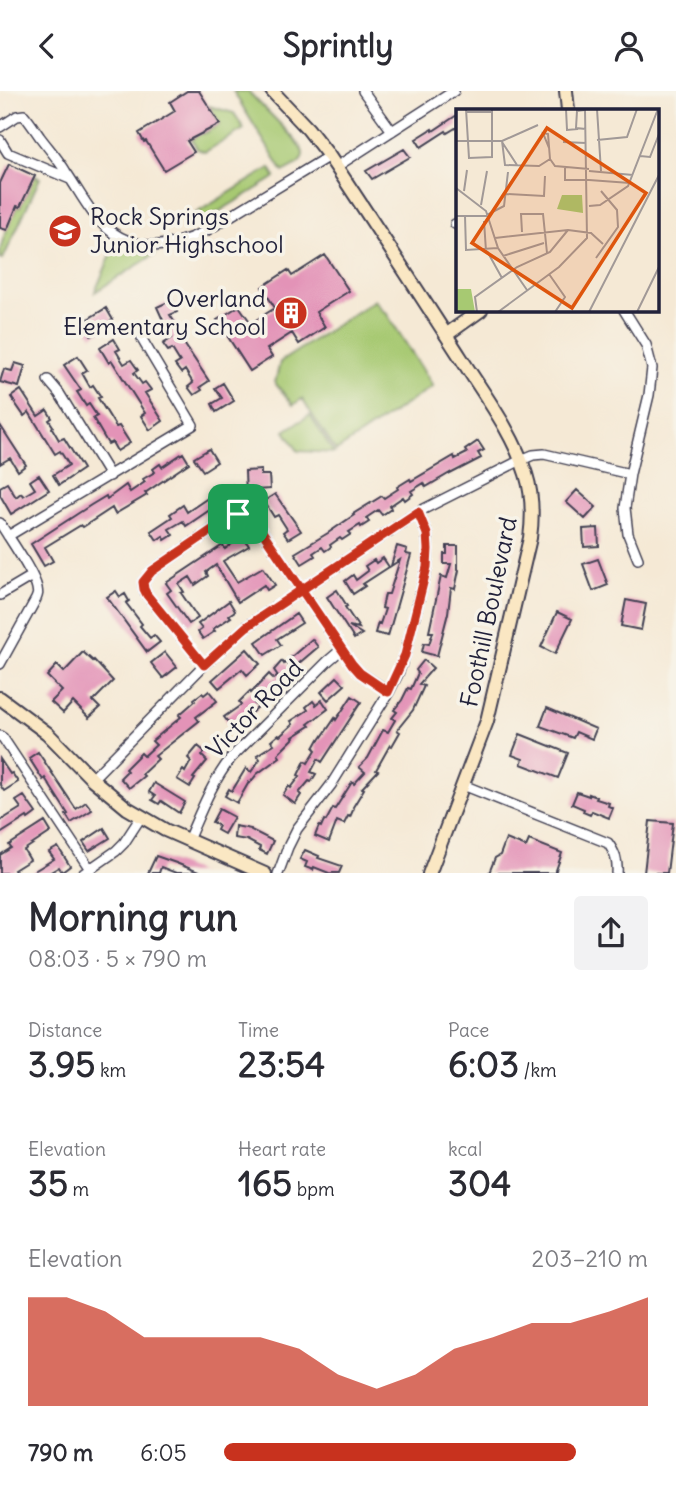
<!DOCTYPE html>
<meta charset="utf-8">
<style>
:root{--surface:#fff;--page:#f2f2f3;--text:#2b2b33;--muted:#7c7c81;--accent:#c8321e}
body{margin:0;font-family:Delius,sans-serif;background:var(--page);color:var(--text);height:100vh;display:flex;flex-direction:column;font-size:26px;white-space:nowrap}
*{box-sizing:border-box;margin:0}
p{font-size:23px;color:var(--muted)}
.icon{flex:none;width:38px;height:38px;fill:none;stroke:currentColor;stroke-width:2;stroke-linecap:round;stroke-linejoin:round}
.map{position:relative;height:782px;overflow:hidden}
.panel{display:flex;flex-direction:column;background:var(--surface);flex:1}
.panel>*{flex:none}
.pin{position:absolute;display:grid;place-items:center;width:60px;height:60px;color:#fff;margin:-30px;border-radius:14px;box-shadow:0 4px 10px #0006}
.round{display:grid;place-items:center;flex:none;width:74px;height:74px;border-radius:7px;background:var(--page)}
.headline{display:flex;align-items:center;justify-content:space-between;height:119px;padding:0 28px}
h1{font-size:38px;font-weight:700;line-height:52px}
.figures{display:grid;grid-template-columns:repeat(3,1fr);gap:10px;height:119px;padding:7px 28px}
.figures div{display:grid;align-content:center}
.figures b{font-size:35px;font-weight:700}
.figures small{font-size:19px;font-weight:400}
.figures p{font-size:19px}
.chart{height:196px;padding:14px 28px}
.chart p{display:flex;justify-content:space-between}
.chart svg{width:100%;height:126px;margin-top:7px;fill:var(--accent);opacity:.7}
ul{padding:0 28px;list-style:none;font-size:23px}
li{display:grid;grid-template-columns:112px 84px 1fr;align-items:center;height:52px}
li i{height:18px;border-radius:9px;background:var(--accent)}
header{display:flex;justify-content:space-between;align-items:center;height:91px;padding:0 28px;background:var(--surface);font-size:32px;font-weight:700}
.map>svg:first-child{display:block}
</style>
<header><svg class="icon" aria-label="back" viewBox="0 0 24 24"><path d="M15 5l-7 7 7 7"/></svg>Sprintly<svg class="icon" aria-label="person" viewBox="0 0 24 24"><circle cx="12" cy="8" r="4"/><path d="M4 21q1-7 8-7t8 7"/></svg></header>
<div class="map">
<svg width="676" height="783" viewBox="0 0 676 783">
<rect width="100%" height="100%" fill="#f7f3e8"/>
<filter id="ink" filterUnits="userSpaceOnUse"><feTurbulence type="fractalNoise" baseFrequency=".0143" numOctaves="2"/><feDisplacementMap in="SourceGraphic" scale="14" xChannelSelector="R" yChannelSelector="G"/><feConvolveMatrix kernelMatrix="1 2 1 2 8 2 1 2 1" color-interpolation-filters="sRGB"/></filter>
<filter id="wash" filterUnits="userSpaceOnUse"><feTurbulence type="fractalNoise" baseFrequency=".00686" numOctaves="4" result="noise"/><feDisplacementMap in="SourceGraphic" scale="28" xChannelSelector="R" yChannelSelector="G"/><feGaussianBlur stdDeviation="1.57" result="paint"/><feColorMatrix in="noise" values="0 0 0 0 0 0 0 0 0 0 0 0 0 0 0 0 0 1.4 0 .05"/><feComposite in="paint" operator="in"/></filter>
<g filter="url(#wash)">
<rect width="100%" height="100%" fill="#f5e9d5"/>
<path fill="#a7c972" stroke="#647656" stroke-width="2" d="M233 0H248C257 11 304 53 303 63 303 73 290 77 283 81Z
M209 15 234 22 244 38 205 61 197 58 191 48 202 42 203 43 209 40 208 38 211 36 212 38 220 33Z
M270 77 275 86 271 89 195 135H189L185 129Z
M35 85 40 87 3 168 0 167C0 148 10 133 17 115L20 116Z
M115 154 135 160 155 163 95 201Z
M375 209 383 221 385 220 433 295 336 360 302 308 293 314 275 292 280 271Z
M310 324 334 362 298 360 285 340Z"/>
<g id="blocks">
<path fill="#e393b7" d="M187 0H199L220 33 187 50 194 61 164 79 146 50 144 51 139 42 175 20 170 11Z
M457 24V36L447 42 446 40 421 56 416 48 432 38 433 40Z
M404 58 410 66 372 88 366 80Z
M9 73 35 85 20 116 17 115 7 139 0 137V92Z
M325 164 349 200 316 221 325 236 299 253 292 242 267 258 272 266 250 280 217 229 239 215 251 232 275 217 262 196 288 179 292 185Z
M172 209 177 221 170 224 186 249 183 251 209 290 200 296 202 299 194 304 188 296 193 292 185 279 181 282 175 274 180 271 172 258 168 260 163 253 172 247 166 239 167 238 157 216Z
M106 217 113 229 99 237 101 240 92 245 83 231Z
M114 248 120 258 116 260 124 273 131 269 138 279 134 282 142 293 145 291 151 299 145 302 163 330 150 339 141 325 145 322 131 300 112 270 109 272 100 257Z
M78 265 87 279 82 282 90 296 93 294 101 306 98 307 116 336 119 335 130 352 117 360 112 351 108 353 93 327 97 325 89 313 86 315 77 301 81 299 64 274Z
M15 272 25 275 19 296 0 291 4 278 12 280Z
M223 292 234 310 216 321 212 313 222 307 215 297Z
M21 299 38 325 47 319 52 327 49 329 53 335 52 337 59 349 64 347 83 378 59 394 53 384 69 374 60 360 55 363 29 321 24 325 11 306Z
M0 334 26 374 18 380 10 367 0 373Z
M478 350 484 359 478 362 481 367 450 383V382L426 396 424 392 411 400 413 403 405 409 403 406 390 415 391 418 382 424 378 419 366 427 369 431 361 436 360 434 349 441 351 443 342 449 340 447 330 454 331 456 325 460 322 456 313 462 315 465 302 473 295 462 328 442 354 424 353 423 382 405 384 407 398 398 397 396 410 388 411 390 454 365 455 368 467 362 465 359Z
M209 358 217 371 203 380 194 367Z
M183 362 189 372 145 402 147 404 115 423 112 417 83 436 81 434 45 456 53 470 44 475 31 453 91 414 106 405 107 408 126 394 130 401 145 391 143 388 155 381 153 378 160 373 162 376Z
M261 379V384H269L270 398 255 399V403L246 404 245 380Z
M39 384 49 399 11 423 0 404V396L7 392 16 406 21 402 23 405 35 398 30 390Z
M232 394 236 405 216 412 217 414 186 435 183 430 169 438 173 444 165 449 163 445 157 449 151 440 172 426 170 423 183 414 187 421 218 400V399Z
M577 399 596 416 585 428 566 411Z
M275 403 301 440 288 448 283 441 287 438 278 424 274 426 264 410Z
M598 437 599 455 584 456 583 438Z
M240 441 249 455 223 470 237 491 263 476 275 494 267 499 264 494 238 511 216 474 206 481 208 485 195 494 190 486 179 493 184 501 181 502 198 527 189 533 167 502 171 499 166 492 223 454 225 458 236 450 233 446Z
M397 455 407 458 406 463 411 464 388 545 375 542 378 532 380 533 385 518 382 517 385 503H389L400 469 391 475Z
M447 455H458V478L459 479 455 498 451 497 448 522 437 565 422 561 424 552 429 553 433 541H429L441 485 447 487 451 473H444V463H447Z
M383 467 389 476 363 493 365 495 353 503 345 490 353 484 356 489 368 480 365 475 374 469 376 472Z
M598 468 608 494 593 500 583 473Z
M337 499 347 515 345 516 359 537 349 535 362 543 354 548 327 506Z
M116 500 120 506 125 503 129 510 126 512 142 533 140 535 150 547 154 544 160 551 147 561 107 506Z
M626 509 646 513 641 539 621 535Z
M229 510 235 520 229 524 231 526 213 538 215 540 203 548 198 541 202 538 198 533Z
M557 521 572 528 555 563 541 556Z
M296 523 302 532 277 548 281 554 265 564 256 551Z
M312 548 318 556 297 574 290 567Z
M247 558 260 573 247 584 242 578 219 597 212 589Z
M83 561 93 570 94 569 113 590 93 610 100 617 89 627 73 611 63 622 51 611 62 600 47 585 57 574 64 581Z
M165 561 177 576 163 587 151 572Z
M424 569 433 577 419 593 424 595 413 619 397 639 400 641 392 655 390 654 376 679 378 680 362 697 364 698 353 716 354 717 350 726 348 725 344 733 337 730 329 751 315 745 319 735 321 736 324 729 326 730 333 717 335 718 352 691 354 693 365 681 359 676 368 667 383 639 388 641 395 629 392 627 397 621 394 619 402 609 408 597 411 598 418 582 416 579Z
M282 570 284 573 286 571 292 580 267 604 265 602 254 612 258 616 250 623 249 622 231 635 224 626 241 614 239 611 250 600 251 602 269 583 274 588 278 585 274 579Z
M337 586 345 594 328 609 321 601Z
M209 600 217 610 196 626 199 630 155 665 158 668 142 683 144 685 129 697 120 687 127 680 125 678 141 662 144 665 156 654 152 650 181 626 179 624 195 610 194 608 202 602 204 604Z
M352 605 361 611 322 671 318 668 311 681 316 683 311 691 309 690 299 702 301 704 295 713 283 704 289 695 291 697 300 685 298 684 305 670 308 672 316 659 314 657 319 648 320 649 335 627 336 629Z
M322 609 328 618 308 633 310 635 293 646 294 647 278 663 280 666 257 683 250 692 249 691 237 712 225 705 229 698 232 700 246 677 251 681 260 668 257 664 274 653 271 650 278 644 280 645 293 633 291 630 308 619 306 616 313 610 316 614Z
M547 617 596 638 592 648 576 641 573 647 540 635Z
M520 643 568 662 558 687 521 673 523 668 512 664Z
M198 655 205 661 202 665 207 670 193 687 195 688 190 696 177 688 183 679 185 681 191 670 188 667Z
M38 661 76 718 86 711 92 719 71 732 66 724 68 723 45 687 43 689 29 667Z
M0 668 10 683 12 682 18 691 4 700 0 694Z
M154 692 185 711 179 722 161 710 159 713 152 709 155 705 149 701Z
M577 701 589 705V703L597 706 596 708 609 712 608 715 613 717 609 727 592 720 590 724 583 721 584 718 572 713Z
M24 705 36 722 28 728 27 726 0 743V730L21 717 16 710Z
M219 718 234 726 224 743 217 739 219 735 212 731Z
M650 730 673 732 667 782H644Z
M45 731 51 741 24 759 30 769 14 779 16 782H0V764L11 757 9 754Z
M235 735 251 738V739L273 750 267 763 259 759 260 756 247 749 234 747Z
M104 737 110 747 89 760 83 751Z
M506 748 526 756 529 749 562 762 555 782H489L495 767 500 764Z
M58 756 70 775 62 781 59 776 49 782H31L54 768 49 761Z
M305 759 319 765 318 767 342 775 339 782H329L314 776 313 779 305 776 307 771 300 768Z
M156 765 176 772 201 782H176L161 776 159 782H148Z"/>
</g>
</g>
<g filter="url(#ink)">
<use href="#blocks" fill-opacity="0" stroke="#424052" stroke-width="2"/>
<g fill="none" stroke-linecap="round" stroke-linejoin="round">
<defs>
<path id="street" d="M363 0 392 40
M0 36 17 25 24 24C30 31 35 39 40 46 49 58 59 69 66 81 75 94 83 109 93 122 123 162 163 161 204 141L329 65
M0 49 8 62 70 88
M336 76 454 0
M455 133H457
M624 219 646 254 652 277 649 304 630 383 625 417 628 443 638 468
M48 289 59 302 110 385
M0 432C9 447 34 482 37 497 38 503 38 503 36 508L0 573
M8 445 193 334 143 250 138 235
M0 504 32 485
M204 574 147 504 144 498 143 491 152 480 231 426C241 422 248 422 255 430L352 573 360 582 389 601
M0 645 3 647 90 778
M92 688 204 574 246 536 418 421 521 369 533 364 544 363 630 383
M463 694 608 752C615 762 618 770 617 783
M188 749C201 720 211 693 231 667L328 570 342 558
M83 783 116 760 124 752 141 726
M278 783 288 756 297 738 331 694 389 601 398 583 405 564 427 476 428 458 427 443 418 421"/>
<path id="secondary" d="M272 0 308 38 329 65C374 132 417 199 461 267 484 304 513 341 526 383 533 405 533 425 530 447L487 630 429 783
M566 0 568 19
M446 244 481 219
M0 607 47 642 92 688 127 717 165 739 265 783"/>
</defs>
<use href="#street" stroke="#424052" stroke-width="12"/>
<use href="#secondary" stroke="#424052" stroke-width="16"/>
<use href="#street" stroke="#fff" stroke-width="9"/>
<use href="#secondary" stroke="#fae7c3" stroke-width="12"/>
</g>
</g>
<g fill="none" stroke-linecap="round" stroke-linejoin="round" filter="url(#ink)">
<defs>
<path id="route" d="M238 423 231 426 152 480 143 491 144 498 147 504 204 574 246 536 418 421 427 443 428 458 427 476 405 564 388 601 360 582 352 573 255 430C250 424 246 423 238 423"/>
</defs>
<use href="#route" stroke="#fff" stroke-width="14"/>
<use href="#route" stroke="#c8321e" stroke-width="9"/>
</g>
<defs>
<symbol id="school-disc" viewBox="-11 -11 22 22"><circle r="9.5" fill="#c8321e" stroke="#f7f3e8"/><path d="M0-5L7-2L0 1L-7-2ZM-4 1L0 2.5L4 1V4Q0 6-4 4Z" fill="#fff"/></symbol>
<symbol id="building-disc" viewBox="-11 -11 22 22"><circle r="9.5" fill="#c8321e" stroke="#f7f3e8"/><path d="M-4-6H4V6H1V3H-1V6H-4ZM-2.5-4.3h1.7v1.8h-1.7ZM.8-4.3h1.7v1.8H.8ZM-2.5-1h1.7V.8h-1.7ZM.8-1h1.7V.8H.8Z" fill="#fff"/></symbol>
</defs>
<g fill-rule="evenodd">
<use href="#school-disc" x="46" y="121" width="38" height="38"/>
<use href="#building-disc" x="272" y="203" width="38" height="38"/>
</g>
<g text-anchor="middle" stroke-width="7" stroke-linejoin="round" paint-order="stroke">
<g font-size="24" fill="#22223b" stroke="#f7f3e8" text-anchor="start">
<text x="90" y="134">Rock Springs<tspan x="90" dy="28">Junior Highschool</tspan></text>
<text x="266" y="216" text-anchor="end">Overland<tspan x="266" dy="28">Elementary School</tspan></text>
</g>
<g font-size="24" fill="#22223b" stroke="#f7f3e8">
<text transform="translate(489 521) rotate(-78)" y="8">Foothill Boulevard</text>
<text transform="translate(255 618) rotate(-46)" y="8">Victor Road</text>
</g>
</g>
<g transform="translate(456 18)">
<rect width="203" height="203" fill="#f5e9d5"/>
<path d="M106 86H126L127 104 101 100ZM0 180H15L19 203H0Z" fill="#a7c972"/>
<path fill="none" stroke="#a19997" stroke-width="2" d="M10 0 13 49 36 48V0M110 0 111 21 122 20M141 0 145 62M129 1 121 2 120 19 130 20M10 3H36M141 31 171 28 181 0M0 32H46L49 56 83 57 94 50M46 32 82 16M46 33 61 56M107 33 130 34M93 39 87 24 92 25 94 50 99 57 133 60M184 47 194 48 203 25M109 59V71H133M133 62 177 66M133 71 174 74M0 79 30 102 42 139 71 181M8 82 11 61M50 85 88 87 89 67M25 96 31 62M133 97 144 96 172 77 202 0M0 107H29L48 97 52 63M9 107 10 141 42 139M28 112 30 142M66 123 65 105H87L91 144M39 129 112 121 135 124 147 135M31 142 46 169M47 147 88 134M140 149 162 118 161 101 145 82M93 165 109 188 99 203M21 203 19 188 61 158 94 143 112 121M42 203 103 158 131 129 129 0M133 203 203 66M181 203 203 158"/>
<path fill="#de560e" fill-opacity="0.15" stroke="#de560e" stroke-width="3.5" d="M91 19 190 84 116 199 16 134Z"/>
<rect width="203" height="203" fill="none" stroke="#22223b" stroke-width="3.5"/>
</g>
</svg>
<div class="pin" style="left:238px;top:423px;background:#1e9e55"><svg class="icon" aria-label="arrive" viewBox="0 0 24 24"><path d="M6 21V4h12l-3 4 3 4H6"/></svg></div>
</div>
<section class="panel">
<div class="headline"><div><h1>Morning run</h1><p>08:03 · 5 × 790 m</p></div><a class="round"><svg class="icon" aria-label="share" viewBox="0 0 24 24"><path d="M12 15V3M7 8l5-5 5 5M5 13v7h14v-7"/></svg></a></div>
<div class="figures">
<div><p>Distance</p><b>3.95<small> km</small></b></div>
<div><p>Time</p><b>23:54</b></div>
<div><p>Pace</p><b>6:03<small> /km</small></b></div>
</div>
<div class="figures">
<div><p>Elevation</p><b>35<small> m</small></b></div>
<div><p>Heart rate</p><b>165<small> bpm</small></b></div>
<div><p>kcal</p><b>304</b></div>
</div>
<div class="chart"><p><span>Elevation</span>203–210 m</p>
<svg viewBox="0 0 160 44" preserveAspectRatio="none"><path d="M0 44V6L10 6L20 11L30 20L40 20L50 20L60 20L70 24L80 33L90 38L100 33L110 24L120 20L130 15L140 15L150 11L160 6V44z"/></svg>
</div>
<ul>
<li><b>790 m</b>6:05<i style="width:83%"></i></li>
</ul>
</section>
